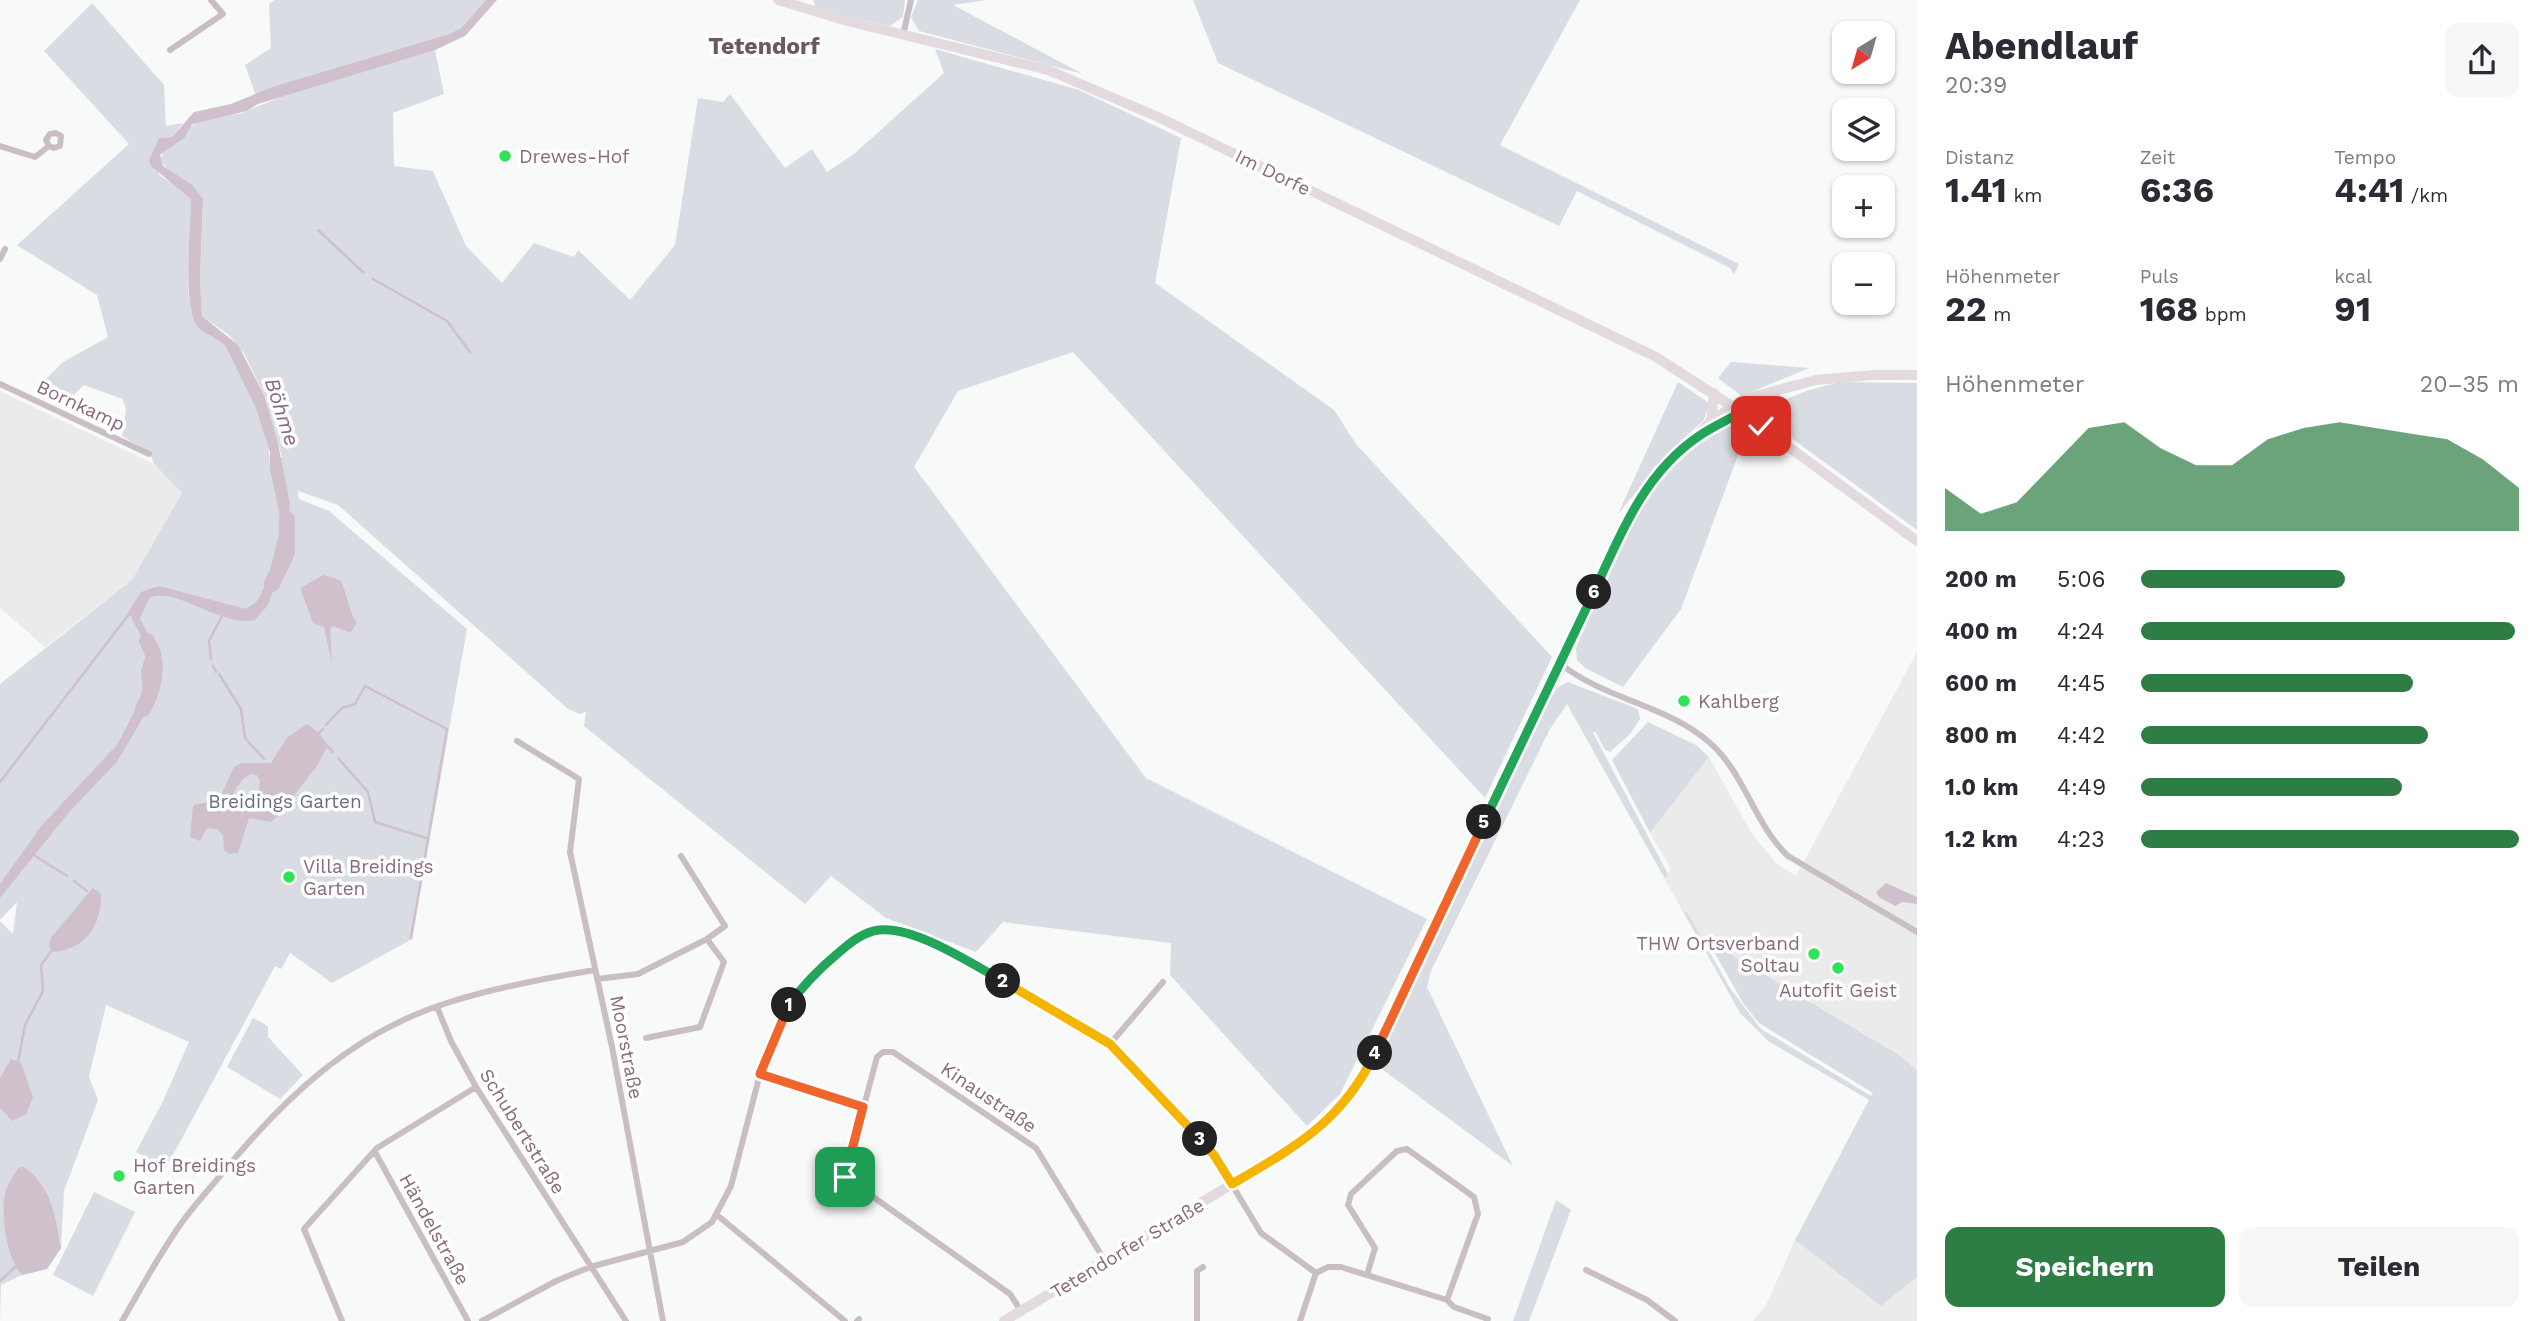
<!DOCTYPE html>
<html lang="de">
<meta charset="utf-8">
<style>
:root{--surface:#fff;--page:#f7f7f7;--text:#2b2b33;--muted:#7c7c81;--accent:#2d7d44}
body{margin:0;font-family:"Work Sans",sans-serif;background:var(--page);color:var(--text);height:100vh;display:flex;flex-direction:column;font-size:26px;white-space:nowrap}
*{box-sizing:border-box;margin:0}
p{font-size:23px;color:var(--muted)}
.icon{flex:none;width:38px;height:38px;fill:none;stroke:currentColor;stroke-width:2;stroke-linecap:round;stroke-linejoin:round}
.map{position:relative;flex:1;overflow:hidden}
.sheet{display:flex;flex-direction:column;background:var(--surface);width:630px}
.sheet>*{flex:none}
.needle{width:46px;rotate:217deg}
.tools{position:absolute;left:1832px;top:21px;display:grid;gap:14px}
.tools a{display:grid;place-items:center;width:63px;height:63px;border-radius:14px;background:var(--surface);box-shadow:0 2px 5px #0004;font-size:35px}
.pin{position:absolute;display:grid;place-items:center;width:60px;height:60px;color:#fff;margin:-30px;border-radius:14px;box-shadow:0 4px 10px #0006}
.km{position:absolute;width:35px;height:35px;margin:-18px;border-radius:50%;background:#222;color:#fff;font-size:19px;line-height:35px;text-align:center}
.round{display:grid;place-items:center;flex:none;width:74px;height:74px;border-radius:14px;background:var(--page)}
.headline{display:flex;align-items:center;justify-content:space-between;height:119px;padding:0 28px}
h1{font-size:38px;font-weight:700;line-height:52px}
.stats{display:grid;grid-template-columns:repeat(3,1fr);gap:10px;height:119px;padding:7px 28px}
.stats div{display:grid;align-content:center}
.stats b{font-size:35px;font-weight:700}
.stats small{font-size:19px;font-weight:400}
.stats p{font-size:19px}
.chart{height:196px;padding:14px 28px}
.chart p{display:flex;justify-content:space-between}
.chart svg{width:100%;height:126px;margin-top:7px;fill:var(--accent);opacity:.7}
.primary-button{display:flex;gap:14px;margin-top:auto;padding:14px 28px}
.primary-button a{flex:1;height:80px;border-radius:14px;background:var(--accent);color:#fff;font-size:28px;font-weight:700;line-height:80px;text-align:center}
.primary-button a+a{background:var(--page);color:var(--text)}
ul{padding:0 28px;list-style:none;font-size:23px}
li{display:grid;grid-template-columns:112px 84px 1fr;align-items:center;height:52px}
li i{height:18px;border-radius:9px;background:var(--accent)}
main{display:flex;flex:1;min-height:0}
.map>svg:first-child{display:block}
</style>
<main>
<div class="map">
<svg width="1917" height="1321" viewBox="0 0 1917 1321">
<rect width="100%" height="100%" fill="#f8fafa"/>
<path fill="#ebebec" d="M0 391 154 464 182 493 132 580 45 647 0 608Z
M1917 652V1070L1899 1055 1701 937 1687 913 1685 915 1665 878 1671 869 1650 833 1709 757 1751 832 1776 863 1796 876Z
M1795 1240 1881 1306 1917 1277V1321H1753L1766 1305Z"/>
<path fill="#d9dce2" d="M274 0H486L461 28 449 34 275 86 256 96 245 65 271 48 269 4Z
M813 0H905L903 17 890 26 816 9Z
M918 0H987L953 5 1083 74 919 31 911 17Z
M1193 0H1580L1500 145 1739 264 1734 274 1730 268 1577 191 1559 226 1218 63Z
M92 3 164 85 166 126 183 123 172 137 159 138V175L183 190 191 199C191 228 183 287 192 313 198 332 214 331 225 346 248 376 270 427 270 466L282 457 264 395 245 355 229 335 202 316 200 279 203 207 160 161 164 150C186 141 182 131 195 123 210 114 231 118 247 111 306 86 371 64 435 50L444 94 393 113 394 166 433 171 466 246 502 283 534 243 574 257 578 250 630 300 675 245 698 98 723 102 730 94 785 168 812 149 827 172 854 154 944 73 935 49 1079 90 1181 138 1155 283 1334 410 1356 444 1552 657 1485 798 1073 352 958 391 914 467 1146 778 1427 919 1340 1094 1307 1126 1170 975 1171 943 1003 922 976 952 886 918 831 876 805 904 584 726 586 712 580 714 568 709 338 505 298 491 299 499 329 511 467 629 412 939 332 983 290 953 281 969 275 966 166 1168 136 1152 163 1101 189 1042 106 1005 89 1077 98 1100 64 1191 61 1248 47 1269 22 1275 1 1285 0 1321V921L13 934 17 902 0 920V684L132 580 182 493 154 464 150 453 122 436 126 410 123 399 84 385 64 404 36 389 63 362 108 337 97 295 17 245 129 144 44 51Z
M1731 362 1809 368 1742 396 1718 378Z
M1678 382 1709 403 1704 420 1670 451 1618 514Z
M1841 382 1917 383V530L1768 421 1769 409C1793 394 1814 388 1841 382Z
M1736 423 1747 431 1681 609 1623 687 1585 668 1577 660 1576 648C1614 562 1643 465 1736 423Z
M1568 682 1638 709 1640 719 1630 734 1610 752 1605 750 1595 731 1593 733 1668 874 1665 878 1684 914 1687 912 1730 988 1761 1029 1871 1096 1873 1093 1759 1023 1743 1003 1708 941 1899 1055 1917 1070V1277L1881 1306 1795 1240 1869 1100 1768 1041 1740 1013 1567 704 1550 729 1431 971 1427 987 1513 1166 1375 1064 1518 760 1557 688Z
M1648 722 1696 745 1709 757 1650 833 1612 760Z
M253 1018 268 1026V1037L303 1075 280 1099 227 1067Z
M94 1192 135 1212 93 1296 53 1275Z
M1556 1200 1571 1210 1529 1321H1513Z"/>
<path fill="#cfc0cc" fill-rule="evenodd" d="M486 0H497L465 36 435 50 258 104 247 111 192 124 185 137 160 155 163 166 192 185 203 199 200 279 202 316 238 345 264 395 277 439 290 503 281 568 268 605 255 620C221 628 177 586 149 598L140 619 156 649 153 693 147 711 116 763 70 811 0 898V884L42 825 117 745 143 695 141 671 148 648 128 612 141 592 159 586 246 609 257 601 267 582 280 530V516L270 469V452L256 408 226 347C218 337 207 336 199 328 181 311 191 225 191 199L151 166 149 160 159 138 172 137 194 112 231 104 275 86 449 34 461 28Z
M324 575 340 580C348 594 347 608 357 623L350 633 334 626 330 629 332 664 324 627 313 623 300 588Z
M307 724 319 733 328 745 317 766 276 818 271 822 249 818 238 853 230 854 224 850 223 835 217 829 207 828 200 841 190 837 193 805 219 800 234 767 242 763H271L287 738ZM251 774 257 775 260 781 258 792 249 805 239 807 232 802C233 791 241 778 251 774Z
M1886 883 1917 897V904L1902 902 1895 906 1879 897 1876 892Z
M93 888 101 894C101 926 87 948 54 952L49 947 51 937Z
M11 1059 21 1063 33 1097 26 1114 12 1121 0 1108V1078Z
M24 1167C52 1187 55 1215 61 1248L47 1269 22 1275C6 1258 1 1216 5 1193 7 1185 14 1176 18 1168Z"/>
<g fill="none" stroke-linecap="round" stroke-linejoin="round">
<path stroke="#cfc0cc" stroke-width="2.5" d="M318 230 363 272
M373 279 447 321 470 352
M211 659 209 641 222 616
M213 666 216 672
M219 674 241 709 245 738 264 759
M326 725 342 708 355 704 365 686 447 729 411 938
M319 733 323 729
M327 746 333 752
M338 758 368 792 375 822 426 838
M0 782 130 613
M32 854 67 876
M74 881 87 891
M18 1062 25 1025 43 991 41 965 52 950
M0 1281 15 1267"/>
<path stroke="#cfc0cc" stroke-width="16" d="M272 584 287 552V519
M143 709C154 688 161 663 147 641"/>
<path stroke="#c8bec4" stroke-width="6" d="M903 35 911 0
M170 50 223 14 211 0
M0 146 35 157 49 146 46 140 50 134 56 133 61 136 60 146 54 148 49 146
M0 259 5 249
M0 384 149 454
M1562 665C1605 699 1668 706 1709 742 1745 773 1754 824 1788 856L1917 932
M517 741 579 779 570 852 612 1047 663 1321
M681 856 725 926 707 939
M597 979 638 974 707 939 724 962 700 1027 646 1038
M437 1007 451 1041 476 1087 626 1321
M1110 1044 1163 982
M760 1074 863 1107
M375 1152 468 1321
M717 1215 845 1321
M1586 1270 1647 1300 1675 1321
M1316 1273 1328 1267H1341L1447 1300 1454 1307 1488 1319
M1367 1275 1375 1248 1348 1205 1351 1194 1397 1151 1407 1149 1474 1197 1478 1214 1447 1300
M1021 1311 1010 1294 845 1177 877 1057 883 1052H893L1036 1148 1105 1261
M122 1321C139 1292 155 1262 174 1234 187 1213 204 1195 220 1176 283 1099 352 1032 450 1002 497 987 546 978 595 970
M342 1321 304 1229 377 1148 476 1087
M482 1321 556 1281 590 1267 683 1242 712 1222 731 1186 760 1074 786 1010 818 970 860 936 878 931 908 935 950 952 1037 999 1110 1044 1214 1155 1261 1233 1316 1273
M857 1321 859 1319
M1197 1321V1271L1203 1267
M1300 1321 1316 1273"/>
<path stroke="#e2dade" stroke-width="10" d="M778 0 847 21 1048 70 1158 117 1656 357 1741 412 1917 541
M1711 421 1714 393
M1702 434 1777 392
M1004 1321 1299 1144 1344 1104 1373 1057 1562 665 1625 523 1657 476 1711 421 1744 399 1816 380 1873 375H1917"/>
</g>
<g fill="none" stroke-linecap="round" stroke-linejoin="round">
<defs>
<path id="split-1" d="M789 1005 760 1074 863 1107 845 1177"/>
<path id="split-2" d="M789 1005C803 985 818 970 837 954 849 944 862 932 879 930 915 926 972 964 1003 981"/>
<path id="split-3" d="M1003 981 1110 1044 1200 1139"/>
<path id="split-4" d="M1200 1139 1214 1155 1232 1184C1295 1147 1342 1122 1375 1053"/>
<path id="split-5" d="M1375 1053 1484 822"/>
<path id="split-6" d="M1484 822 1594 592"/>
<path id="split-7" d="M1594 592C1620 535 1644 473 1699 436 1712 427 1728 420 1741 412L1761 426"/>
</defs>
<use href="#split-1" stroke="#fff" stroke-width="14"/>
<use href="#split-2" stroke="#fff" stroke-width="14"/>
<use href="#split-3" stroke="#fff" stroke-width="14"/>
<use href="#split-4" stroke="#fff" stroke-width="14"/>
<use href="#split-5" stroke="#fff" stroke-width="14"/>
<use href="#split-6" stroke="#fff" stroke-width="14"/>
<use href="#split-7" stroke="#fff" stroke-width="14"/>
<use href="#split-1" stroke="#f0652b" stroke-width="9"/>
<use href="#split-2" stroke="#22a559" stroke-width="9"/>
<use href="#split-3" stroke="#f5b400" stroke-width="9"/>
<use href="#split-4" stroke="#f5b400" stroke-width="9"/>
<use href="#split-5" stroke="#f0652b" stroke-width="9"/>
<use href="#split-6" stroke="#22a559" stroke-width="9"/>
<use href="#split-7" stroke="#22a559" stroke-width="9"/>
</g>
<g fill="#30e258" stroke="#fff" stroke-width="2.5">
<circle cx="505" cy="156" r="7"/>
<circle cx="1684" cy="701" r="7"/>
<circle cx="289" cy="877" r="7"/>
<circle cx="1814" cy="954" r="7"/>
<circle cx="1838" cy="968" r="7"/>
<circle cx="119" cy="1176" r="7"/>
</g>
<g text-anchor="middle" stroke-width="7" stroke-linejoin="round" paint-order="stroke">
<g font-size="19" fill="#89697b" stroke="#fff" text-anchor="start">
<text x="519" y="163">Drewes-Hof</text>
<text x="1698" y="708">Kahlberg</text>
<text x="303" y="873">Villa Breidings<tspan x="303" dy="22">Garten</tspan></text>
<text x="1800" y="950" text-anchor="end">THW Ortsverband<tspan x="1800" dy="22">Soltau</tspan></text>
<text x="1838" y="997" text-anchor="middle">Autofit Geist</text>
<text x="133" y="1172">Hof Breidings<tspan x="133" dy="22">Garten</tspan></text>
</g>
<g font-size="19" fill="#89697b" stroke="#fff">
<text transform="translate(1273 172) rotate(26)" y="7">Im Dorfe</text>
<text transform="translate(81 405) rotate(25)" y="7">Bornkamp</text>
<text transform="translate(627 1047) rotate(79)" y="7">Moorstraße</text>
<text transform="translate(989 1097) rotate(34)" y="7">Kinaustraße</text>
<text transform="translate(523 1131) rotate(58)" y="7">Schubertstraße</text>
<text transform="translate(435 1229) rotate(61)" y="7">Händelstraße</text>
<text transform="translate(1127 1248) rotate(-31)" y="7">Tetendorfer Straße</text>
</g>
<g font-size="19" fill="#686d80" stroke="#fff">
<text x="285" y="808">Breidings Garten</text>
</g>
<g font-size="21" font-style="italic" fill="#8a6a82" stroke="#fff">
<text transform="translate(282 412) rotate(72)" y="7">Böhme</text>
</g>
<g font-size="23" font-weight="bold" fill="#6e5764" stroke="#fff">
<text x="764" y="54">Tetendorf</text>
</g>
</g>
</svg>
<div class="tools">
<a><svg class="needle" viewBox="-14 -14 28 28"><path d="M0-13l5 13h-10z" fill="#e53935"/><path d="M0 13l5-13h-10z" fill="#7c7c81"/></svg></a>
<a><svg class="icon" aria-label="layers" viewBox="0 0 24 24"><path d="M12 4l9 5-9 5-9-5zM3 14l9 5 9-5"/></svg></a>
<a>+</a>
<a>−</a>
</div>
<div class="pin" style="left:845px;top:1177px;background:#1e9e55"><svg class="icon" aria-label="arrive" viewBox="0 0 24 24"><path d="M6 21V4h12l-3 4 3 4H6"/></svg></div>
<div class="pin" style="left:1761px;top:426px;background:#d93025"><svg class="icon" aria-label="check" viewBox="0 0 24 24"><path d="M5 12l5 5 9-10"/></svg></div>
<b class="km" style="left:789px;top:1005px">1</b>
<b class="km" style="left:1003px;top:981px">2</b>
<b class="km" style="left:1200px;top:1139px">3</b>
<b class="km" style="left:1375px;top:1053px">4</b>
<b class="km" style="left:1484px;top:822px">5</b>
<b class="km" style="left:1594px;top:592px">6</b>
</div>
<section class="sheet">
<div class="headline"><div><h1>Abendlauf</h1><p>20:39</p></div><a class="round"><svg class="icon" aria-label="share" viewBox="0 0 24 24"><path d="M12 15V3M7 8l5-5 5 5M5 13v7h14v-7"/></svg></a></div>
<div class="stats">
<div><p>Distanz</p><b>1.41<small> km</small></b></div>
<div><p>Zeit</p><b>6:36</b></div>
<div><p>Tempo</p><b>4:41<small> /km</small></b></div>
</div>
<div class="stats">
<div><p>Höhenmeter</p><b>22<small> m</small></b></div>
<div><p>Puls</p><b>168<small> bpm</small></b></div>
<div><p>kcal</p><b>91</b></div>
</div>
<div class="chart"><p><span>Höhenmeter</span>20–35 m</p>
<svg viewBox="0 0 160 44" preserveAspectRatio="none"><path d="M0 44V29L10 38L20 34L30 21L40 8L50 6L60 15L70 21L80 21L90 12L100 8L110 6L120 8L130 10L140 12L150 19L160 29V44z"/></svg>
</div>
<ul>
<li><b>200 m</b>5:06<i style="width:54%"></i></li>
<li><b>400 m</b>4:24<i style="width:99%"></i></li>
<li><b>600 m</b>4:45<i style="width:72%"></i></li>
<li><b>800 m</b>4:42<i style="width:76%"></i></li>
<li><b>1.0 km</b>4:49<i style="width:69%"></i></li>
<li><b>1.2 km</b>4:23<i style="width:100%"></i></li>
</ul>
<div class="primary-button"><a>Speichern</a><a>Teilen</a></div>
</section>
</main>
